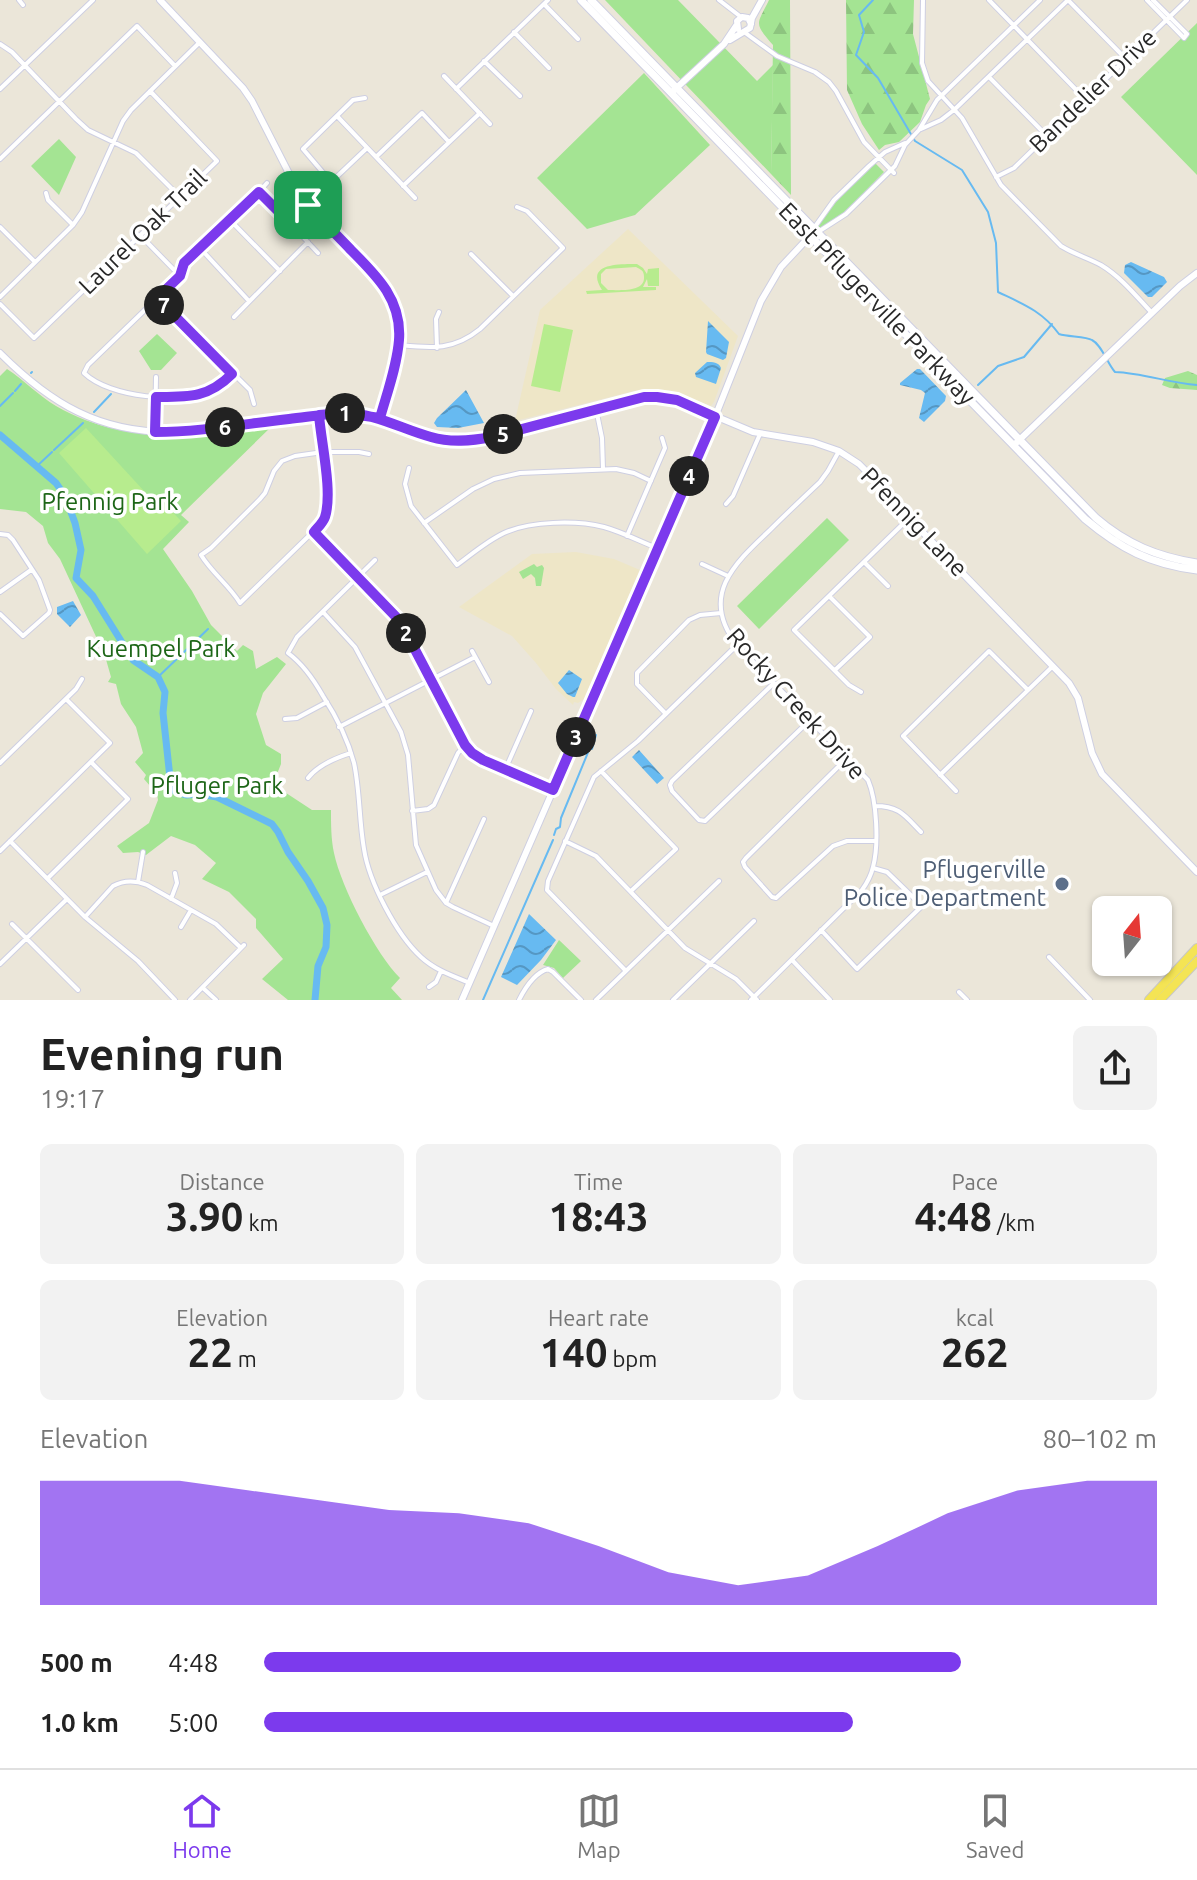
<!DOCTYPE html>
<meta charset="utf-8">
<style>
:root{--surface:#fff;--page:#f2f2f2;--text:#222;--muted:#767676;--line:#e0e0e0;--accent:#7c3aed}
body{margin:0;font-family:Ubuntu,sans-serif;background:var(--page);color:var(--text);height:100vh;display:flex;flex-direction:column;font-size:30px;white-space:nowrap}
*{box-sizing:border-box;margin:0}
p{font-size:26px;color:var(--muted)}
.icon{flex:none;width:44px;height:44px;fill:none;stroke:currentColor;stroke-width:2;stroke-linecap:round;stroke-linejoin:round}
.map{position:relative;height:1000px;overflow:hidden}
.details{display:flex;flex-direction:column;background:var(--surface);flex:1}
.details>*{flex:none}
.needle{width:52px;rotate:17deg}
.tools{position:absolute;left:1092px;top:896px;display:grid;gap:16px}
.tools a{display:grid;place-items:center;width:80px;height:80px;border-radius:12px;background:var(--surface);box-shadow:0 2px 6px #0004;font-size:40px}
.pin{position:absolute;display:grid;place-items:center;width:68px;height:68px;color:#fff;margin:-34px;border-radius:16px;box-shadow:0 4px 12px #0006}
.km{position:absolute;width:40px;height:40px;margin:-20px;border-radius:50%;background:#222;color:#fff;font-size:22px;line-height:40px;text-align:center}
.round{display:grid;place-items:center;flex:none;width:84px;height:84px;border-radius:12px;background:var(--page)}
.summary{display:flex;align-items:center;justify-content:space-between;height:136px;padding:0 40px}
h1{font-size:44px;font-weight:600;line-height:60px}
.metrics{display:grid;grid-template-columns:repeat(3,1fr);gap:12px;height:136px;padding:8px 40px}
.metrics div{display:grid;align-content:center;border-radius:12px;background:var(--page);text-align:center}
.metrics b{font-size:40px;font-weight:600}
.metrics small{font-size:22px;font-weight:400}
.metrics p{font-size:22px}
.chart{height:224px;padding:16px 40px}
.chart p{display:flex;justify-content:space-between}
.chart svg{width:100%;height:144px;margin-top:8px;fill:var(--accent);opacity:.7}
ul{padding:0 40px;list-style:none;font-size:26px}
li{display:grid;grid-template-columns:128px 96px 1fr;align-items:center;height:60px}
li i{height:20px;border-radius:10px;background:var(--accent)}
.menu{display:flex;justify-content:space-around;align-items:center;height:112px;border-top:2px solid var(--line);background:var(--surface);font-size:22px;color:var(--muted)}
.menu a{display:grid;justify-items:center;gap:4px}
.menu .current{color:var(--accent)}
.map>svg:first-child{display:block}
</style>
<div class="map">
<svg width="1197" height="1000" viewBox="0 0 1197 1000">
<defs>
<pattern id="forest-firs" width="22" height="20" patternUnits="userSpaceOnUse" patternTransform="scale(2)"><rect width="22" height="20" fill="#a4e493"/><path d="M5 1l3.5 6h-7zM16 11l3.5 6h-7z" fill="#8dc47f"/></pattern>
<pattern id="water-waves" width="16" height="10" patternUnits="userSpaceOnUse" patternTransform="scale(2)"><rect width="16" height="10" fill="#67baf1"/><path d="M0 5q4-4 8 0t8 0" fill="none" stroke="#5597c3"/></pattern>
</defs>
<rect width="100%" height="100%" fill="#ebe6d9"/>
<path fill="#eee6c7" d="M628 229 738 336 714 402 711 406 669 390 634 391 515 421 540 310Z
M576 552 614 559 640 570 584 699 578 703 574 702 573 705 556 689 536 663 512 636 459 607 532 554Z"/>
<path fill="#a4e493" d="M605 0H678L757 81 773 65 771 174Z
M1197 23V175L1121 97Z
M644 73 710 145 635 215 587 229 537 178Z
M59 139 76 157 59 195 31 166Z
M875 163 884 172 847 210 823 228 819 227 818 225 839 198Z
M157 334 177 353 161 370H151L139 351Z
M7 369C24 380 39 396 56 406 127 447 196 434 272 426L181 515 189 522 163 549 192 591 211 625 237 651 243 645 253 651 256 669 277 657 286 664 263 693 256 714 266 745 281 754V764L277 774 280 789 312 810H331C331 824 331 839 334 853 341 887 376 954 400 978L391 988 402 1000H288L262 979 283 959 256 928V919L229 892 202 879 216 863 195 845 171 836 146 855 138 852 123 853 117 846 149 823 158 800 157 794 144 779 146 775 135 762 143 753 136 727 121 704 116 684 108 682 111 677 105 656 60 559 48 543 43 526 26 512 0 509V376Z
M827 518 849 540 759 629 737 606Z
M534 564 537 567 542 565 544 568 541 586H536L535 578 531 574 523 579 519 572Z
M559 940 581 961 563 978 554 968 543 965Z"/>
<path fill="url(#forest-firs)" d="M769 0H790L791 195 771 174 773 45C753 22 757 25 769 0Z
M846 0H914L913 34 930 99 926 105 920 122 899 142 885 145 879 150 862 124 847 90Z
M1188 371 1197 375V390L1170 388 1162 385 1165 378Z"/>
<path fill="#b7ec8e" fill-rule="evenodd" d="M637 264 643 268 647 274 648 269 659 268V286H648L647 279 643 287H656V290L587 294 586 291 602 290C584 263 620 264 637 264ZM636 267C641 270 644 270 644 277 645 293 618 290 608 290L601 283V274L606 269Z
M544 324 573 330 560 392 531 386Z
M86 428 156 504 162 501 181 521 147 554 59 453Z"/>
<path fill="url(#water-waves)" d="M1131 262 1164 277 1167 282 1152 297H1148L1124 273 1125 265Z
M708 321 729 342 726 358 723 360 707 354 706 352Z
M707 362C712 362 719 362 721 368L716 384 696 377 695 373Z
M917 369H920L946 396 945 401 924 422 919 418 925 393 921 390 900 385V383Z
M466 390 484 423 458 428 437 427 434 423 437 418Z
M73 601 81 615 70 627 57 614V607Z
M569 670 582 679 575 697H573L567 694 558 683Z
M639 750 664 778 657 784 632 757Z
M529 914 556 940 541 960 517 985 501 977Z"/>
<g fill="none" stroke-linecap="round" stroke-linejoin="round">
<path stroke="#67baf1" stroke-width="2" d="M873 0 859 15 864 32 856 55 878 78 915 141 962 170 988 212 996 243 998 292C1023 304 1042 311 1059 334 1068 337 1086 336 1092 340 1102 345 1107 363 1115 372 1143 373 1169 383 1197 385
M31 373 32 372
M978 385 998 366 1024 357 1052 324
M15 391 21 384
M0 406 13 393
M94 412 111 394
M54 450 83 423
M36 467 52 452
M158 677 208 629
M592 749 596 735
M554 835 556 829 560 827 561 818 589 750
M483 1000 553 840"/>
<path stroke="#67baf1" stroke-width="7" d="M0 435 56 483 65 496 75 523 81 550 76 578 93 596 133 660 158 677 165 692 163 713 171 787 176 792 186 795 199 794 217 797 272 824 278 832 288 852 308 881 323 908 327 925 326 947 318 966 315 1000"/>
<defs>
<path id="minor" d="M19 0 23 5
M719 0 741 17
M923 0 922 63 928 81 962 118 1001 185 1061 246C1074 254 1088 258 1101 265 1121 277 1136 296 1152 313
M989 0 1085 99
M1147 0 1184 38 1187 34
M1153 0 1187 34
M544 4 578 39
M514 32 549 68
M744 32 777 56 815 72 829 82 836 91 864 142 894 173
M0 44 12 52 76 119 88 130 136 153 179 196
M484 61 520 96
M444 76 490 124
M989 77 1046 135
M0 89 93 0
M456 89 548 0
M337 116 415 198
M921 129 941 120 954 110 1068 0 1126 59
M376 157 422 113 449 142
M0 159 137 26 175 66
M996 177 1014 168 1187 0
M331 182 303 149 353 100 365 98
M403 186 480 113
M259 192 267 183
M46 193 48 200 73 225
M230 220 280 271
M0 227 35 262
M814 228 834 200 869 166 885 152 905 143
M818 232 846 214 895 166 905 145 919 130 937 100 1040 0
M140 235 180 276
M200 248 249 301
M318 253 289 222 367 148
M471 254 513 296
M0 297 73 225 82 212 123 121 131 110 200 42
M157 298 250 390 254 404
M0 304 34 338 217 161 150 91
M234 317 308 242
M398 345C431 348 453 351 480 329L563 248 527 211 517 207
M437 348 436 319 439 312
M232 374C226 380 221 387 212 390 180 404 110 398 84 373L88 365 180 276 184 263 259 192 289 222
M596 409 602 438 603 469
M319 415C322 449 333 488 324 521L240 603C229 585 212 573 201 555L211 548 260 499 265 493 274 471 282 461 295 456 323 452H359L369 454
M155 432 156 377
M409 468 405 484 411 506 457 565C472 554 487 541 504 533 530 521 576 520 604 527 622 532 639 541 657 548
M726 504 733 496 760 434
M424 523 473 489 494 479 520 473 616 469 634 473 651 481
M314 532 400 621 465 745 472 753 483 760 553 790
M0 534 8 535 13 540 39 580 50 610 49 613 23 636 0 614
M627 536 665 448 662 438
M375 560 297 637 288 653C303 664 314 680 323 696 336 716 348 740 354 763 360 791 359 821 364 849 369 882 396 934 421 957 435 970 453 976 470 983
M864 562 888 586
M702 564 728 576
M0 592 31 570
M829 596 870 637 835 670
M323 612 355 647 401 732 408 755 416 845 436 890 446 903 453 907 494 926
M472 651 489 682
M774 683 672 781 670 785 672 791 699 820 705 821 810 720
M861 692 849 685 794 630 909 518
M666 714 637 684V673L689 620 700 615 721 613
M285 719 297 718 327 702
M339 727 475 657
M847 758 746 858 743 862 745 867 772 897 776 898 833 846 847 841H875
M0 763 76 689 82 679
M505 770 531 711
M601 771 676 849 631 891
M940 775 1053 666
M308 778C318 765 335 758 351 753
M956 791 903 736 989 651 1028 690
M875 806C900 806 905 816 921 832
M412 811 428 809 434 805 458 753 465 745
M10 841 85 917 138 961 175 1000
M565 841 596 856 685 948 736 979 757 1000
M0 851 110 743 66 699
M48 878 128 799 91 762
M138 882 143 852
M380 895 427 872
M171 899 177 883 175 873
M446 903 484 819
M85 917 113 886C124 880 135 880 147 885L216 924 241 948
M12 924 78 990
M181 927 191 910
M821 930 857 969 922 906 887 872 873 868
M1049 957 1090 1000
M793 961 830 1000
M0 964 67 899
M626 971 547 890 548 881 594 777 638 741 736 646
M429 987 436 982 441 971
M203 988 216 1000
M959 992 967 1000
M190 1000 244 945
M519 1000C525 988 534 973 548 969L553 972 581 1000
M596 1000 719 881
M673 1000 754 921
M751 1000 862 890C867 883 871 876 873 867 879 845 877 801 868 780L737 645C699 596 734 564 770 530 786 514 803 498 820 482L828 471 839 451"/>
<path id="tertiary" d="M160 0 243 88 252 101 299 193 317 216 379 278 392 298 399 324 398 345 380 418
M738 29 737 21 742 17 748 18 751 24
M730 40 750 28 752 18 762 0
M671 93 724 44 736 26
M0 353C50 403 99 433 173 432 205 431 238 425 270 421 296 418 323 412 349 414 379 415 403 430 431 437 451 443 471 441 492 437L632 399 657 397 677 400 753 432 813 442 839 451 859 464 876 481 909 518 1069 683 1078 698 1092 753 1102 774 1197 872
M1014 445 1180 286 1197 273
M462 1000 715 417 761 301 781 267 810 236 814 228"/>
<path id="secondary" d="M581 0 1085 519C1121 549 1150 564 1197 570
M591 0 1096 518C1126 544 1158 557 1197 563"/>
<path id="primary" d="M1149 1000 1197 948
M1160 1000 1197 961"/>
</defs>
<use href="#minor" stroke="#cecfe2" stroke-width="6"/>
<use href="#tertiary" stroke="#cecfe2" stroke-width="8"/>
<use href="#secondary" stroke="#cecfe2" stroke-width="9"/>
<use href="#primary" stroke="#c7c7c7" stroke-width="10"/>
<use href="#minor" stroke="#fff" stroke-width="4"/>
<use href="#tertiary" stroke="#fff" stroke-width="6"/>
<use href="#secondary" stroke="#fff" stroke-width="7"/>
<use href="#primary" stroke="#f4e454" stroke-width="8"/>
</g>
<g fill="none" stroke-linecap="round" stroke-linejoin="round">
<defs>
<path id="route" d="M308 205C322 221 337 235 351 250 377 276 402 300 399 340 397 366 387 393 380 418L344 413 319 415C321 442 333 492 325 517 323 523 318 527 314 532L400 621 465 745 472 753 483 760 553 790 715 417 677 400 657 397H644L492 437C471 441 451 443 431 437 401 429 376 413 343 413 325 414 307 417 289 419 244 424 200 432 155 432L156 397C189 397 208 398 232 374L157 298 180 276 184 263 259 192 289 222 308 205"/>
</defs>
<use href="#route" stroke="#fff" stroke-width="16"/>
<use href="#route" stroke="#7c3aed" stroke-width="10"/>
</g>
<circle fill="#5c6f8a" stroke="#fff" stroke-width="3" cx="1062" cy="884" r="8"/>
<g text-anchor="middle" stroke-width="7" stroke-linejoin="round" paint-order="stroke">
<g font-size="24" fill="#282828" stroke="#fff">
<text transform="translate(1093 91) rotate(-44)" y="8">Bandelier Drive</text>
<text transform="translate(143 232) rotate(-44)" y="8">Laurel Oak Trail</text>
<text transform="translate(877 304) rotate(46)" y="8">East Pflugerville Parkway</text>
<text transform="translate(914 522) rotate(46)" y="8">Pfennig Lane</text>
<text transform="translate(796 704) rotate(48)" y="8">Rocky Creek Drive</text>
</g>
<g font-size="24" fill="#1d6617" stroke="#fff">
<text x="110" y="510">Pfennig Park</text>
<text x="161" y="657">Kuempel Park</text>
<text x="217" y="794">Pfluger Park</text>
</g>
<g font-size="24" fill="#4e5e75" stroke="#fff" text-anchor="end">
<text x="1046" y="878">Pflugerville<tspan x="1046" dy="28">Police Department</tspan></text>
</g>
</g>
</svg>
<div class="tools">
<a><svg class="needle" viewBox="-14 -14 28 28"><path d="M0-13l5 13h-10z" fill="#e53935"/><path d="M0 13l5-13h-10z" fill="#767676"/></svg></a>
</div>
<div class="pin" style="left:308px;top:205px;background:#1e9e55"><svg class="icon" aria-label="arrive" viewBox="0 0 24 24"><path d="M6 21V4h12l-3 4 3 4H6"/></svg></div>
<b class="km" style="left:345px;top:413px">1</b>
<b class="km" style="left:406px;top:633px">2</b>
<b class="km" style="left:576px;top:737px">3</b>
<b class="km" style="left:689px;top:476px">4</b>
<b class="km" style="left:503px;top:434px">5</b>
<b class="km" style="left:225px;top:427px">6</b>
<b class="km" style="left:164px;top:305px">7</b>
</div>
<section class="details">
<div class="summary"><div><h1>Evening run</h1><p>19:17</p></div><a class="round"><svg class="icon" aria-label="share" viewBox="0 0 24 24"><path d="M12 15V3M7 8l5-5 5 5M5 13v7h14v-7"/></svg></a></div>
<div class="metrics">
<div><p>Distance</p><b>3.90<small> km</small></b></div>
<div><p>Time</p><b>18:43</b></div>
<div><p>Pace</p><b>4:48<small> /km</small></b></div>
</div>
<div class="metrics">
<div><p>Elevation</p><b>22<small> m</small></b></div>
<div><p>Heart rate</p><b>140<small> bpm</small></b></div>
<div><p>kcal</p><b>262</b></div>
</div>
<div class="chart"><p><span>Elevation</span>80–102 m</p>
<svg viewBox="0 0 160 44" preserveAspectRatio="none"><path d="M0 44V6L10 6L20 6L30 9L40 12L50 15L60 16L70 19L80 26L90 34L100 38L110 35L120 26L130 16L140 9L150 6L160 6V44z"/></svg>
</div>
<ul>
<li><b>500 m</b>4:48<i style="width:78%"></i></li>
<li><b>1.0 km</b>5:00<i style="width:66%"></i></li>
</ul>
</section>
<nav class="menu">
<a class="current"><svg class="icon" aria-label="home" viewBox="0 0 24 24"><path d="M3 11l9-7 9 7M6 9v11h12V9"/></svg>Home</a>
<a><svg class="icon" aria-label="map" viewBox="0 0 24 24"><path d="M3 6l6-2 6 2 6-2v14l-6 2-6-2-6 2zM9 4v14M15 6v14"/></svg>Map</a>
<a><svg class="icon" aria-label="saved" viewBox="0 0 24 24"><path d="M7 4h10v16l-5-4-5 4z"/></svg>Saved</a>
</nav>
